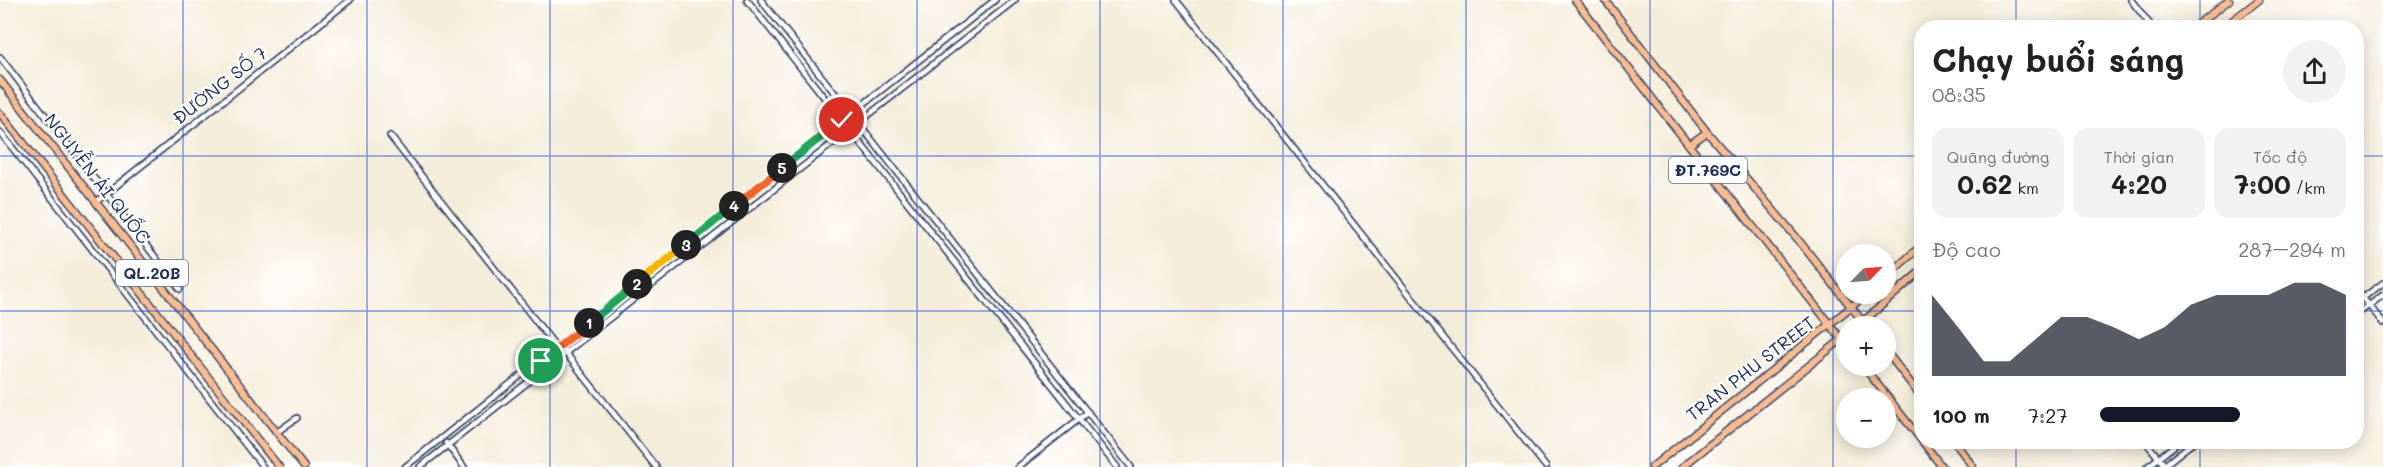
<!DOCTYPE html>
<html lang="vi">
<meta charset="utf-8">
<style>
:root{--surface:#fff;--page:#f2f2f2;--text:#222;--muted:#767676;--accent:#111827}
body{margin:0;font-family:Mali,sans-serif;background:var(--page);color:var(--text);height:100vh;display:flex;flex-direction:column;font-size:22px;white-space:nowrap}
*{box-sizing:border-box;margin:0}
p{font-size:20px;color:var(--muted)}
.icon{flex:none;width:33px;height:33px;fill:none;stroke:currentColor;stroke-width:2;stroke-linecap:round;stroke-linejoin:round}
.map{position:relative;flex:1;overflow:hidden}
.details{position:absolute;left:1914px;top:20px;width:450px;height:429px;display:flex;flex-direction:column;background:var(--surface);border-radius:24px;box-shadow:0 3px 15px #0003}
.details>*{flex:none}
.needle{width:39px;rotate:65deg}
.tools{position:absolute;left:1836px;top:244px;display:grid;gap:12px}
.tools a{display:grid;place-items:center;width:60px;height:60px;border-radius:50%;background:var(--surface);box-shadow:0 3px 15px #0003;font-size:30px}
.pin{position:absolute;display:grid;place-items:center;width:51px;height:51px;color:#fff;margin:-26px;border:3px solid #fff;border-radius:50%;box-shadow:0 2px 6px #0007}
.km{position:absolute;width:30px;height:30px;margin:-15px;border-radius:50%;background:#222;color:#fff;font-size:16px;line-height:30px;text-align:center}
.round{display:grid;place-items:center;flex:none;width:63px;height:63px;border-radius:32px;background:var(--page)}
.summary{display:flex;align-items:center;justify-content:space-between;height:102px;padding:0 18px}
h1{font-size:33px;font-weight:800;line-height:45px}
.figures{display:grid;grid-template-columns:repeat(3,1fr);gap:9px;height:102px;padding:6px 18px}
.figures div{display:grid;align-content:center;border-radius:15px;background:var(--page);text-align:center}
.figures b{font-size:26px;font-weight:800}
.figures small{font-size:16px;font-weight:400}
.figures p{font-size:16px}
.chart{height:168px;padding:12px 18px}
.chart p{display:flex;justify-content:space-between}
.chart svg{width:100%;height:108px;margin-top:6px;fill:var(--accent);opacity:.7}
ul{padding:0 18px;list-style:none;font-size:20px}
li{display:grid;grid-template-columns:96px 72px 1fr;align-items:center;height:45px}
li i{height:15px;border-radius:8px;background:var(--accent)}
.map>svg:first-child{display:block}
</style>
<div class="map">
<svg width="2383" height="467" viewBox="0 0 2383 467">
<rect width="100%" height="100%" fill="#fff"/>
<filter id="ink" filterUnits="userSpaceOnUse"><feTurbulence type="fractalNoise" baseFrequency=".0167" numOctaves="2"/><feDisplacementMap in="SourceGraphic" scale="12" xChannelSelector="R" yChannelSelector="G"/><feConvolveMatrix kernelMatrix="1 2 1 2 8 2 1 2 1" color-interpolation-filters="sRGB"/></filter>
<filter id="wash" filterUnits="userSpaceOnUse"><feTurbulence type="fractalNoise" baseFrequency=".008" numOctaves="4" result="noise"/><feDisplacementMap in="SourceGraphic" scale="24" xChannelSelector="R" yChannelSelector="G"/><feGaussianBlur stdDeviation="1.35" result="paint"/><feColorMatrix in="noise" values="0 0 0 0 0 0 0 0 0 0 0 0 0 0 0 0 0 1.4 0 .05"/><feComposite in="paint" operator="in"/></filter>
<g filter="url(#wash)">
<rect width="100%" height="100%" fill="#f4edd9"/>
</g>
<g filter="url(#ink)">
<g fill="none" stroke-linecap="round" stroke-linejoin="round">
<defs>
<path id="minor" d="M747 0 1117 467
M761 0 1131 467
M1176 0 1546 467
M2131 0 2152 27
M0 57 180 289
M0 132 263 467
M390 136 557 348
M96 202 350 0
M2356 289 2383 323
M2356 303 2383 283
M2356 315 2383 295
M560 346 656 467
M277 432 297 418
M2145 441 2166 467
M446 443 464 467
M405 467 995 0
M420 467 1015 0
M1018 467 1088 412
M2147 467 2180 441
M2162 467 2195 441"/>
<path id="major" d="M1575 0 1846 345
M1605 0 1707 132 1796 237 1867 327
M2194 27 2229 0
M2224 27 2259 0
M0 80 304 467
M0 113 279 467
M1689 145 1707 132
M1886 277 1922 245
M1857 327 1922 270
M1886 351 1922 398
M1863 366 1922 441
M1922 441 1942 467
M1954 441 1973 467
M1652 467 1867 294
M1682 467 1846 336"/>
</defs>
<use href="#minor" stroke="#3c4c70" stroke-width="8"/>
<use href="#major" stroke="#3c4c70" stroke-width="9"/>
<use href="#minor" stroke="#fff" stroke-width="4.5"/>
<use href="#major" stroke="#fbbb8d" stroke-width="6"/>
</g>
</g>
<g fill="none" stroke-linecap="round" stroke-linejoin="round" filter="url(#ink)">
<defs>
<path id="split-1" d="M541 361 589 323"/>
<path id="split-2" d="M589 323 637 284"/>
<path id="split-3" d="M637 284 686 245"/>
<path id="split-4" d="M686 245 734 206"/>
<path id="split-5" d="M734 206 782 168"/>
<path id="split-6" d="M782 168 831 129"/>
<path id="split-7" d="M831 129 842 120"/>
</defs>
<use href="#split-1" stroke="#fff" stroke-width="12"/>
<use href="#split-2" stroke="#fff" stroke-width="12"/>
<use href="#split-3" stroke="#fff" stroke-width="12"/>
<use href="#split-4" stroke="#fff" stroke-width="12"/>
<use href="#split-5" stroke="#fff" stroke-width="12"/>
<use href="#split-6" stroke="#fff" stroke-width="12"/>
<use href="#split-7" stroke="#fff" stroke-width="12"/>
<use href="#split-1" stroke="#f0652b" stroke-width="8"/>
<use href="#split-2" stroke="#22a559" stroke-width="8"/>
<use href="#split-3" stroke="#f5b400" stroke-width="8"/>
<use href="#split-4" stroke="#22a559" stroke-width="8"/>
<use href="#split-5" stroke="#f0652b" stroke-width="8"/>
<use href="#split-6" stroke="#22a559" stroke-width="8"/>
<use href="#split-7" stroke="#f5b400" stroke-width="8"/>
</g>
<path fill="none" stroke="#1d4ed8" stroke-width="1.5" stroke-opacity="0.55" d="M183 0V467M367 0V467M550 0V467M733 0V467M917 0V467M1100 0V467M1283 0V467M1466 0V467M1650 0V467M1833 0V467M2016 0V27M2200 0V27M0 156H1922M2356 156H2383M0 311H1922M2356 311H2383M2016 441V467M2200 441V467"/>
<g text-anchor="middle" stroke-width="4.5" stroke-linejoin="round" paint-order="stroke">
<g fill="#fff" stroke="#5f6d8e" stroke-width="1.5">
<rect x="1669" y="157" width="78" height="26" rx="4.5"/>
<rect x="116" y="260" width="72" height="26" rx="4.5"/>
</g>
<g font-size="16" font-weight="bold" fill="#1b2f5e">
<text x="1708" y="176">ĐT.769C</text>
<text x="152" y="279">QL.20B</text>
</g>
<g font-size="18" fill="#1b2f5e" stroke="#fff">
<text transform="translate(220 86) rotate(-38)" y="6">ĐƯỜNG SỐ 7</text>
<text transform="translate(97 179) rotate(52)" y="6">NGUYỄN ÁI QUỐC</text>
<text transform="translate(1751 369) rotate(-38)" y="6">TRAN PHU STREET</text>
</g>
</g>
</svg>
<div class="tools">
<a><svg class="needle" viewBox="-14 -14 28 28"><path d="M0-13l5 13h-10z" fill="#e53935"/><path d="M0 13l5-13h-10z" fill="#767676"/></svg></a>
<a>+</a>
<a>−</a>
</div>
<div class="pin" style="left:541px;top:361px;background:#1e9e55"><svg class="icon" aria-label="arrive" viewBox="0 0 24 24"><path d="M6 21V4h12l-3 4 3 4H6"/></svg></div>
<div class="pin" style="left:842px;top:120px;background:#d93025"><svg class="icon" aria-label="check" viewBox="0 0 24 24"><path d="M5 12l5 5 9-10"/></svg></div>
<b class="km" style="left:589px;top:323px">1</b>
<b class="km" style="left:637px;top:284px">2</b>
<b class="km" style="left:686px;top:245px">3</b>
<b class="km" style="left:734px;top:206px">4</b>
<b class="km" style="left:782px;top:168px">5</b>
<section class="details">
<div class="summary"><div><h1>Chạy buổi sáng</h1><p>08:35</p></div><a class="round"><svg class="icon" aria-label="share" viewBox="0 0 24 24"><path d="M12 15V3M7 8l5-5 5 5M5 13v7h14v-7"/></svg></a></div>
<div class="figures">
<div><p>Quãng đường</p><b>0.62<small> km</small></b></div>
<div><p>Thời gian</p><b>4:20</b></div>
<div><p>Tốc độ</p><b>7:00<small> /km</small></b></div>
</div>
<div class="chart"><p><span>Độ cao</span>287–294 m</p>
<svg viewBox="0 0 160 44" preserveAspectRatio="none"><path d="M0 44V11L10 24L20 38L30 38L40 29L50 20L60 20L70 24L80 29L90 24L100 15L110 11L120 11L130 11L140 6L150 6L160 11V44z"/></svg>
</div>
<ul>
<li><b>100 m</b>7:27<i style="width:57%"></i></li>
</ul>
</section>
</div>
